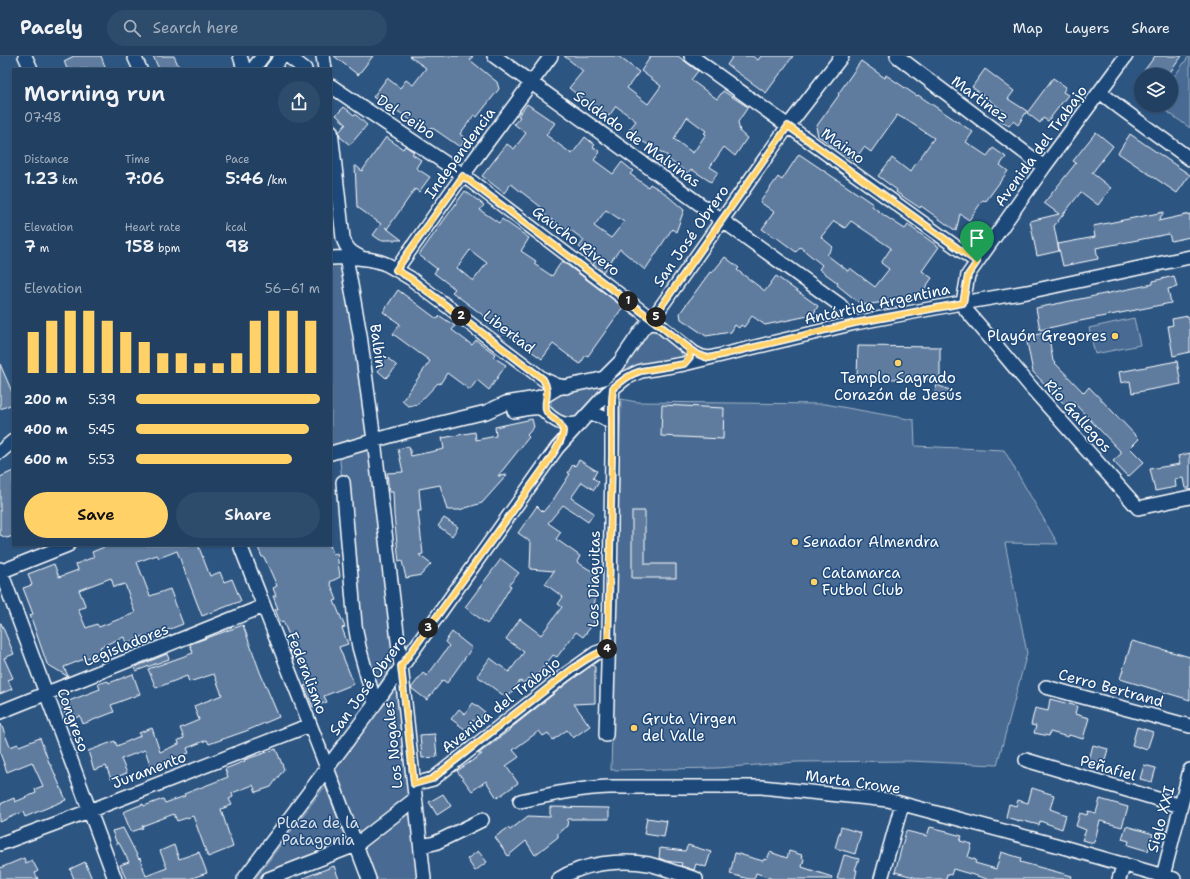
<!DOCTYPE html>
<meta charset="utf-8">
<style>
:root{--surface:#214062;--page:#2d4b6b;--text:#f1f3f6;--muted:#a2afbe;--line:#3e5977;--accent:#ffd166}
body{margin:0;font-family:"Shantell Sans",sans-serif;background:var(--page);color:var(--text);height:100vh;display:flex;flex-direction:column;font-size:15px;white-space:nowrap}
*{box-sizing:border-box;margin:0}
p{font-size:13px;color:var(--muted)}
.icon{flex:none;width:22px;height:22px;fill:none;stroke:currentColor;stroke-width:2;stroke-linecap:round;stroke-linejoin:round}
.map{position:relative;flex:1;overflow:hidden}
.details{position:absolute;left:12px;top:12px;width:320px;height:478px;display:flex;flex-direction:column;background:var(--surface);border-radius:0px;box-shadow:0 1px 3px #0004,0 0 0 1px var(--line)}
.details>*{flex:none}
.buttons{position:absolute;left:1134px;top:12px;display:grid;gap:8px}
.buttons a{display:grid;place-items:center;width:44px;height:44px;border-radius:50%;background:var(--surface);box-shadow:0 1px 3px #0004,0 0 0 1px var(--line);font-size:20px}
.pin{position:absolute;display:grid;place-items:center;width:34px;height:34px;color:#fff;margin:-41px -17px;border-radius:50% 50% 50% 0;rotate:-45deg;box-shadow:0 0 4px #0007}
.pin .icon{rotate:45deg}
.km{position:absolute;width:20px;height:20px;margin:-10px;border-radius:50%;background:#222;color:#fff;font-size:11px;line-height:20px;text-align:center}
.round{display:grid;place-items:center;flex:none;width:42px;height:42px;border-radius:21px;background:var(--page)}
.overview{display:flex;align-items:center;justify-content:space-between;height:68px;padding:0 12px}
h1{font-size:22px;font-weight:600;line-height:30px}
.figures{display:grid;grid-template-columns:repeat(3,1fr);gap:6px;height:68px;padding:4px 12px}
.figures div{display:grid;align-content:center}
.figures b{font-size:17px;font-weight:600}
.figures small{font-size:11px;font-weight:400}
.figures p{font-size:11px}
.chart{height:112px;padding:8px 12px}
.chart p{display:flex;justify-content:space-between}
.chart svg{width:100%;height:72px;margin-top:4px;stroke:var(--accent);stroke-width:6}
.cta{display:flex;gap:8px;margin-top:auto;padding:8px 12px}
.cta a{flex:1;height:46px;border-radius:24px;background:var(--accent);color:#111;font-size:16px;font-weight:600;line-height:46px;text-align:center}
.cta a+a{background:var(--page);color:var(--text)}
ul{padding:0 12px;list-style:none;font-size:13px}
li{display:grid;grid-template-columns:64px 48px 1fr;align-items:center;height:30px}
li i{height:10px;border-radius:5px;background:var(--accent)}
header{display:flex;align-items:center;gap:24px;box-sizing:border-box;height:56px;padding:0 20px;background:var(--surface);border-bottom:1px solid var(--line)}
header strong{font-size:19px}
nav{display:flex;gap:22px;margin-inline-start:auto;font-size:14px}
.search{width:280px;height:36px;background:var(--page);display:flex;align-items:center;gap:10px;box-sizing:border-box;padding:0 14px;border-radius:22px;color:var(--muted);font-size:15px}
.map>svg:first-child{display:block}
</style>
<header>
<strong>Pacely</strong>
<div class="search"><svg class="icon" aria-label="search" viewBox="0 0 24 24"><circle cx="10" cy="10" r="6"/><path d="M15 15l6 6"/></svg>Search here</div>
<nav><a>Map</a><a>Layers</a><a>Share</a></nav>
</header>
<div class="map">
<svg width="1190" height="823" viewBox="0 0 1190 823">
<rect width="100%" height="100%" fill="#2c5582"/>
<filter id="ink" filterUnits="userSpaceOnUse"><feTurbulence type="fractalNoise" baseFrequency=".025" numOctaves="2"/><feDisplacementMap in="SourceGraphic" scale="8" xChannelSelector="R" yChannelSelector="G"/><feConvolveMatrix kernelMatrix="1 2 1 2 8 2 1 2 1" color-interpolation-filters="sRGB"/></filter>
<g filter="url(#ink)">
<path fill="#486b92" stroke="#a4b5c8" d="M1189 0H1190V72L1158 49H1171V25Z
M346 201 424 823H369L327 712 375 648 359 591 339 395 331 397V202Z
M1134 262 1140 289 1095 298 1089 272Z
M654 272 682 292V301L678 303 645 309 578 362 564 363 555 357 551 352V343L555 338 589 331 651 273Z
M621 343 637 346 825 348 914 364 915 390 1004 394 1058 488 1005 487 1027 597 997 709 909 705 797 706 717 712 611 714Z
M325 730 348 788 257 823H255Z"/>
<path fill="#5e7c9f" stroke="#fff" fill-rule="evenodd" d="M74 0H101L106 13H67L64 5Z
M153 0H174L180 13H159Z
M334 0H373L358 19Z
M409 0H473L470 4 497 26 499 33 477 61 474 59 460 78 466 83 460 91 431 71 428 76 383 45 382 47 373 41 387 22 400 32 406 24 413 29 426 12Z
M564 0H618L639 16 627 32 648 48 661 30 641 15 651 0H678L698 15 691 24 717 43 723 35 748 51 738 66 740 76 747 82 735 100 724 91 710 111 718 116 711 126 691 113 688 117 666 102 668 100 640 84 628 75 636 65 616 50 609 60 584 44 569 32 583 15ZM687 61 706 75 704 77 706 78 693 97 674 83Z
M733 0H752L758 4 761 0H793L766 37 727 9Z
M1155 0H1182L1168 19H1141Z
M861 5 885 22 886 19 917 40 918 39 973 76 966 86 987 100 993 92 1006 101 1000 109 1008 115 986 145 983 144 969 164 960 158 956 175 921 150 920 152 896 136 897 134 878 120 892 102 910 116 934 82 905 63H904L897 59 871 96 864 91 854 105 818 80 816 71 839 39 838 38Z
M985 13 1014 35 1008 43 1027 55 1018 69 1013 65 1009 70 1000 64 1005 56 972 31Z
M1053 22 1066 31 1063 36 1068 39 1048 65 1043 62 1040 67 1027 57Z
M527 48 555 67 546 79 572 98 585 81 595 89 593 91 600 96 594 104 613 118 622 106 633 115 630 118 648 131 650 128 662 135 684 154 676 176 672 173 645 214 620 193 603 216 593 209 596 204 579 191 584 184 568 172 566 173 538 155 541 151 511 128 504 137 482 120 507 88 514 93 526 77 514 68 520 61 518 60ZM606 154 624 166 611 182 594 170Z
M344 51 354 59 355 58 367 69 350 89 340 81 339 76 346 68 336 59Z
M1096 76 1113 90 1092 117 1111 132 1098 149 1081 136 1054 170 1059 195 1037 200 1030 165 1059 158 1044 147 1076 107 1073 105Z
M1130 78 1190 119 1177 137 1118 97Z
M386 81 403 93 405 90 414 96 412 98 421 104 416 112 430 121 419 136 415 133 387 173 385 171 402 184H380L373 179 381 168 357 151 355 109 362 115Z
M799 98 873 148 872 150 885 160 905 173 908 169 939 191 922 215 932 222 918 242 862 249 837 229 838 227 819 213 822 209 800 191 796 196 776 181 775 182 762 173 774 156 760 146 778 121 782 124ZM834 165 845 172 851 165 891 192 881 207 889 213 875 231 850 212 848 215 827 199 833 191 821 181Z
M465 135 484 149 480 154 499 167 502 163 529 182 521 195 536 205 534 208 552 220 562 205 623 251 588 300 586 299 580 308 553 288 542 303 506 277 505 279 487 266 488 263 452 236 455 233 434 217 437 213 419 199ZM470 194 487 207 473 225 457 212Z
M1164 156 1158 165 1190 158V181L1171 185 1169 178 1096 192 1098 203 1063 210 1058 188 1095 181 1093 170Z
M725 201 739 212 737 214 765 235 776 220 818 250 813 259 765 269 752 260 744 271 741 269 739 272 735 269 731 276 706 280 681 263 680 257 710 216 712 217Z
M1174 220 1177 231 1168 233 1171 247 1075 266 1040 274 1036 252 1153 228V225Z
M398 234 437 263 440 260 455 270 452 274 472 289 476 284 495 298 493 301 506 309 489 334 477 324 470 334 447 317 440 328 438 327 418 348 408 350 402 345 430 305 393 278 400 268 383 256Z
M1188 260 1190 270V296L1173 300 1168 270 1173 269 1172 263Z
M1048 276 1053 305 1084 337 1089 331 1139 383 1130 392 1144 406 1128 421 1113 405 1122 397 1073 346 1067 351 1033 316 1026 281Z
M858 290 940 291V324L857 322Z
M384 299 397 310 386 322 378 315 381 311 377 307Z
M1177 305 1181 328 1132 337 1130 325 1121 327 1119 316Z
M0 308 13 338V348L0 353Z
M937 329 952 335 949 345 934 339Z
M662 349 724 352 723 383 661 380Z
M532 363 534 371 527 379 529 381 498 420 507 419 482 447 459 454H447L440 429 419 433 421 455H418L423 498 419 499 431 508 421 519 406 522 402 505 399 506 394 459 393 436H389L387 417 403 416 398 393 409 390 411 400 444 393 442 382 475 376 476 384 496 380 495 371Z
M1190 397V432H1185L1183 422 1175 423 1176 431 1155 435 1150 413 1180 408 1178 400Z
M579 404 597 415 593 422 599 426 594 434 582 426 571 442 594 457 588 466 563 449 548 467 561 476 556 483 580 500 577 506 595 517 594 540 595 541 594 567 583 581 576 576 557 601 553 599 534 623H530L528 622 524 627 520 625 507 642 477 620 490 602 509 616 524 596 506 583 520 563 541 579 562 551 558 548 563 541 545 528 554 515 530 513 531 486 518 477 537 450 543 456 553 444 570 418 568 417 573 408 575 410Z
M13 415V480L7 482 0 479V421Z
M632 455H645V508H676V522H632Z
M444 462 458 471 452 480 438 470Z
M109 489H198L210 520 220 516 224 526 232 523 241 545 202 560 177 495 159 502 157 499 137 506 150 540 170 533 183 568 163 576 164 578 146 585 144 580 126 587 124 581 100 591 102 596 64 611 68 620H67L47 608 30 559 33 558 23 532 32 529 28 518 54 508 59 521 78 514 76 508 94 501 92 496ZM111 522 114 531 125 528 135 557 99 571 97 568 86 572 78 553 86 551 79 534Z
M257 489H330L333 498 337 497 340 521 330 526 337 544 334 545 345 571 342 572 348 588 339 591 354 628 324 640 327 646 313 651 304 630 307 629 305 623 308 621 300 601 293 603 290 594 294 592 283 565 280 566 275 553H278L273 540H276L273 532 277 530 264 501H262Z
M501 503 519 517 509 529 511 530 495 557 487 568 465 551Z
M0 567H1L14 598 4 602 13 622 8 624 12 633 0 638Z
M243 569 260 616 279 661 246 675 209 688 207 684 187 692 189 697 151 711 145 694 121 703 127 717 111 723 106 710 94 714 88 695 115 685 117 690 140 680 139 677 152 672 160 696 179 688 178 684 184 682 180 672 199 664 194 650 222 639 214 618 189 626 187 620 156 632 148 613 193 597 190 588Z
M452 576 472 592 447 627 443 624 427 644 411 632 423 617 427 620 449 590 445 586Z
M1132 585 1190 601V644L1120 623Z
M167 598 169 603 136 615 135 611Z
M592 609 595 611V647L574 648 590 670 573 682 567 674 553 684 548 677 543 680 539 675 513 694 519 701 506 710 518 727 497 742 486 725 472 735 457 715 482 698H478L512 672H511L570 625Z
M133 618 140 638 111 649 114 656 83 668 80 660 68 665 61 648 100 633 98 628 108 625 109 627Z
M1050 643 1077 650 1075 658 1089 662 1083 683 1069 679 1068 681 1050 676 1049 680 1034 677 1036 670 1031 669 1035 652 1048 655Z
M473 647 485 656 477 667 473 664 466 674 451 663 459 653 465 658Z
M1 668 10 691 18 688 19 690 40 682 50 709H51L66 744 25 761 23 756 0 766V748L14 742 15 746 36 737 35 733 43 730 32 706 7 716 0 697V669Z
M1137 671 1153 676 1147 694 1132 689Z
M435 678 437 701 422 702 420 679Z
M1093 689 1108 693 1104 708 1089 704Z
M276 693 284 713 271 731 256 736 253 729 232 737 233 741 229 743 232 749 221 753 233 791 208 801 193 760 177 765 174 758 142 770 143 772 131 776 123 756 143 748 144 750 163 743 165 747 185 740 184 738 228 721 225 713 245 705 244 704Z
M1144 709 1156 712 1152 726 1140 723Z
M1032 732 1054 739 1050 753 1066 759 1062 773 1040 765 1039 769 1019 764V765L1006 761 1009 748 1016 750 1018 744 1028 747Z
M443 738 451 750 437 759 429 746Z
M1100 743 1128 751 1122 771 1100 765 1094 787 1082 784 1086 774 1076 770 1080 757 1087 759 1088 755 1096 757Z
M550 751 609 752V763H568L567 770 558 777V781L535 799 526 785 508 800 495 781 508 772 510 774 528 760 550 761Z
M647 762 667 765 664 781 644 778Z
M1126 770 1153 778 1148 795 1128 789 1129 785 1122 783Z
M841 771 861 777 855 798 835 792Z
M930 771 947 775V776L962 780 960 785 972 788 968 801 976 804 975 807 996 813 1001 796 1021 802 1020 806 1072 820 1071 823H987L953 813 951 819 947 818 946 823H921L895 816 906 775 927 780Z
M123 772 139 803 140 802 146 820 167 812 160 795 174 789 179 803 199 796 207 817 189 823H126L120 809 129 806 119 787 117 788 112 775Z
M688 789 711 796 706 811 696 808 694 814 681 810 682 807 666 805 659 802 660 792 685 795Z
M478 795 487 806 475 815 467 803Z
M789 795 802 799 801 802 804 803 802 811 832 821 831 823H773L756 817 754 823H749L730 818 735 797 763 805 764 803 767 804 770 796 787 802Z
M844 799 859 803 855 814H857L855 823H837Z
M24 802 26 807 32 804 38 815 35 817 38 823H0V812Z
M85 806 92 823H74L70 813Z
M334 810 339 823H303V822Z"/>
<g fill="none" stroke-linecap="round" stroke-linejoin="round">
<defs>
<path id="minor" d="M25 0 31 13
M134 0 140 13
M240 0 244 13
M288 0 305 13
M323 0 325 13
M494 0 840 249 855 267
M691 0 977 206
M897 0 1044 111
M253 13 263 0
M272 13 282 0
M331 30 463 119 658 268 694 297 702 301 709 302
M1100 36 1119 51 1190 103
M331 75 343 182C346 192 350 196 360 201
M346 201 360 279 374 384 401 610 424 823
M331 202C349 201 371 201 388 209 395 213 403 218 410 222L543 323 556 329 566 331
M396 214 463 119 551 0
M963 247 966 254 991 283 1031 331 1138 452 1190 441
M963 247 968 219 1044 111 1126 0
M658 268C656 263 656 260 658 255L788 70 842 0
M514 355C521 354 531 351 539 352 544 353 547 358 551 361 561 369 569 370 580 367
M587 359C598 358 604 361 612 368
M0 396 13 385
M331 397 404 376 486 356 506 347 537 342 548 338 558 332 597 324 604 322 620 306 641 275 646 269 651 267 658 268
M343 426 355 569 359 591 375 648
M240 489 327 712 369 823
M0 513 115 823
M0 516 68 489
M1046 631 1190 670
M0 656 264 550
M606 679 610 538 612 400V344L613 332
M1026 704 1181 750
M414 728 433 723 565 619 596 597 608 593
M520 745C549 739 579 732 609 731H761L888 744 1056 789 1174 823
M0 788 89 755 310 669
M421 790 435 787 482 764
M1163 820 1190 714
M244 823 375 648 557 392 607 337 626 322 641 315 684 308 855 267 956 248 1027 236 1190 201
M268 823 356 789 415 743
M559 823C583 807 621 803 649 808 664 812 680 818 696 823
M881 823 902 748
M1119 823 1124 808"/>
</defs>
<use href="#minor" stroke="#fff" stroke-width="16"/>
<use href="#minor" stroke="#1f4a7a" stroke-width="13"/>
</g>
</g>
<g fill="none" stroke-linecap="round" stroke-linejoin="round" filter="url(#ink)">
<defs>
<path id="route" d="M977 206 968 219 963 247 855 267 709 302C691 299 673 279 658 268L463 120 396 214 410 222 543 323C551 337 544 341 546 354 547 359 553 361 557 365 559 367 563 371 563 375 563 385 551 401 546 409L401 610 414 728 432 723C466 696 500 669 534 643 558 625 580 603 608 593L612 400V344L613 332 626 322 633 318 641 315 684 308 690 301 689 292 658 268C656 263 656 260 658 255L788 70 977 206"/>
</defs>
<use href="#route" stroke="#fff" stroke-width="8"/>
<use href="#route" stroke="#ffd166" stroke-width="5"/>
</g>
<g fill="#ffd166" stroke="#1f4a7a" stroke-width="1.5">
<circle cx="1115" cy="280" r="4"/>
<circle cx="898" cy="307" r="4"/>
<circle cx="795" cy="486" r="4"/>
<circle cx="814" cy="526" r="4"/>
<circle cx="634" cy="672" r="4"/>
</g>
<g text-anchor="middle" stroke-width="3" stroke-linejoin="round" paint-order="stroke">
<g font-size="15" fill="#fff" stroke="#1f4a7a">
<text transform="translate(980 43) rotate(37)" y="5">Martinez</text>
<text transform="translate(406 61) rotate(34)" y="5">Del Ceibo</text>
<text transform="translate(637 83) rotate(36)" y="5">Soldado de Malvinas</text>
<text transform="translate(843 90) rotate(36)" y="5">Maimo</text>
<text transform="translate(1041 90) rotate(-54)" y="5">Avenida del Trabajo</text>
<text transform="translate(460 97) rotate(-54)" y="5">Independencia</text>
<text transform="translate(691 180) rotate(-55)" y="5">San José Obrero</text>
<text transform="translate(576 185) rotate(37)" y="5">Gaucho Rivero</text>
<text transform="translate(877 248) rotate(-12)" y="5">Antártida Argentina</text>
<text transform="translate(509 276) rotate(37)" y="5">Libertad</text>
<text transform="translate(378 290) rotate(82)" y="5">Balbín</text>
<text transform="translate(1078 360) rotate(48)" y="5">Río Gallegos</text>
<text transform="translate(594 523) rotate(-89)" y="5">Los Diaguitas</text>
<text transform="translate(126 589) rotate(-22)" y="5">Legisladores</text>
<text transform="translate(307 617) rotate(69)" y="5">Federalismo</text>
<text transform="translate(368 629) rotate(-54)" y="5">San José Obrero</text>
<text transform="translate(1111 632) rotate(15)" y="5">Cerro Bertrand</text>
<text transform="translate(501 649) rotate(-38)" y="5">Avenida del Trabajo</text>
<text transform="translate(73 664) rotate(70)" y="5">Congreso</text>
<text transform="translate(393 689) rotate(-96)" y="5">Los Nogales</text>
<text transform="translate(1108 712) rotate(16)" y="5">Peñafiel</text>
<text transform="translate(149 714) rotate(-21)" y="5">Juramento</text>
<text transform="translate(853 726) rotate(8)" y="5">Marta Crowe</text>
<text transform="translate(1161 763) rotate(-75)" y="5">Siglo XXI</text>
</g>
<g font-size="15" fill="#fff" stroke="#1f4a7a" text-anchor="start">
<text x="1107" y="285" text-anchor="end">Playón Gregores</text>
<text x="898" y="327" text-anchor="middle">Templo Sagrado<tspan x="898" dy="17">Corazón de Jesús</tspan></text>
<text x="803" y="491">Senador Almendra</text>
<text x="822" y="522">Catamarca<tspan x="822" dy="17">Futbol Club</tspan></text>
<text x="642" y="668">Gruta Virgen<tspan x="642" dy="17">del Valle</tspan></text>
</g>
<g font-size="15" fill="#dae1e9" stroke="#1f4a7a">
<text x="318" y="772">Plaza de la<tspan x="318" dy="17">Patagonia</tspan></text>
</g>
</g>
</svg>
<div class="buttons">
<a><svg class="icon" aria-label="layers" viewBox="0 0 24 24"><path d="M12 4l9 5-9 5-9-5zM3 14l9 5 9-5"/></svg></a>
</div>
<div class="pin" style="left:977px;top:206px;background:#1e9e55"><svg class="icon" aria-label="arrive" viewBox="0 0 24 24"><path d="M6 21V4h12l-3 4 3 4H6"/></svg></div>
<b class="km" style="left:628px;top:245px">1</b>
<b class="km" style="left:461px;top:260px">2</b>
<b class="km" style="left:428px;top:572px">3</b>
<b class="km" style="left:607px;top:593px">4</b>
<b class="km" style="left:656px;top:261px">5</b>
<section class="details">
<div class="overview"><div><h1>Morning run</h1><p>07:48</p></div><a class="round"><svg class="icon" aria-label="share" viewBox="0 0 24 24"><path d="M12 15V3M7 8l5-5 5 5M5 13v7h14v-7"/></svg></a></div>
<div class="figures">
<div><p>Distance</p><b>1.23<small> km</small></b></div>
<div><p>Time</p><b>7:06</b></div>
<div><p>Pace</p><b>5:46<small> /km</small></b></div>
</div>
<div class="figures">
<div><p>Elevation</p><b>7<small> m</small></b></div>
<div><p>Heart rate</p><b>158<small> bpm</small></b></div>
<div><p>kcal</p><b>98</b></div>
</div>
<div class="chart"><p><span>Elevation</span>56–61 m</p>
<svg viewBox="0 0 160 44" preserveAspectRatio="none"><path d="M5 44V19M15 44V12M25 44V6M35 44V6M45 44V12M55 44V19M65 44V25M75 44V32M85 44V32M95 44V38M105 44V38M115 44V32M125 44V12M135 44V6M145 44V6M155 44V12"/></svg>
</div>
<ul>
<li><b>200 m</b>5:39<i style="width:100%"></i></li>
<li><b>400 m</b>5:45<i style="width:94%"></i></li>
<li><b>600 m</b>5:53<i style="width:85%"></i></li>
</ul>
<div class="cta"><a>Save</a><a>Share</a></div>
</section>
</div>
